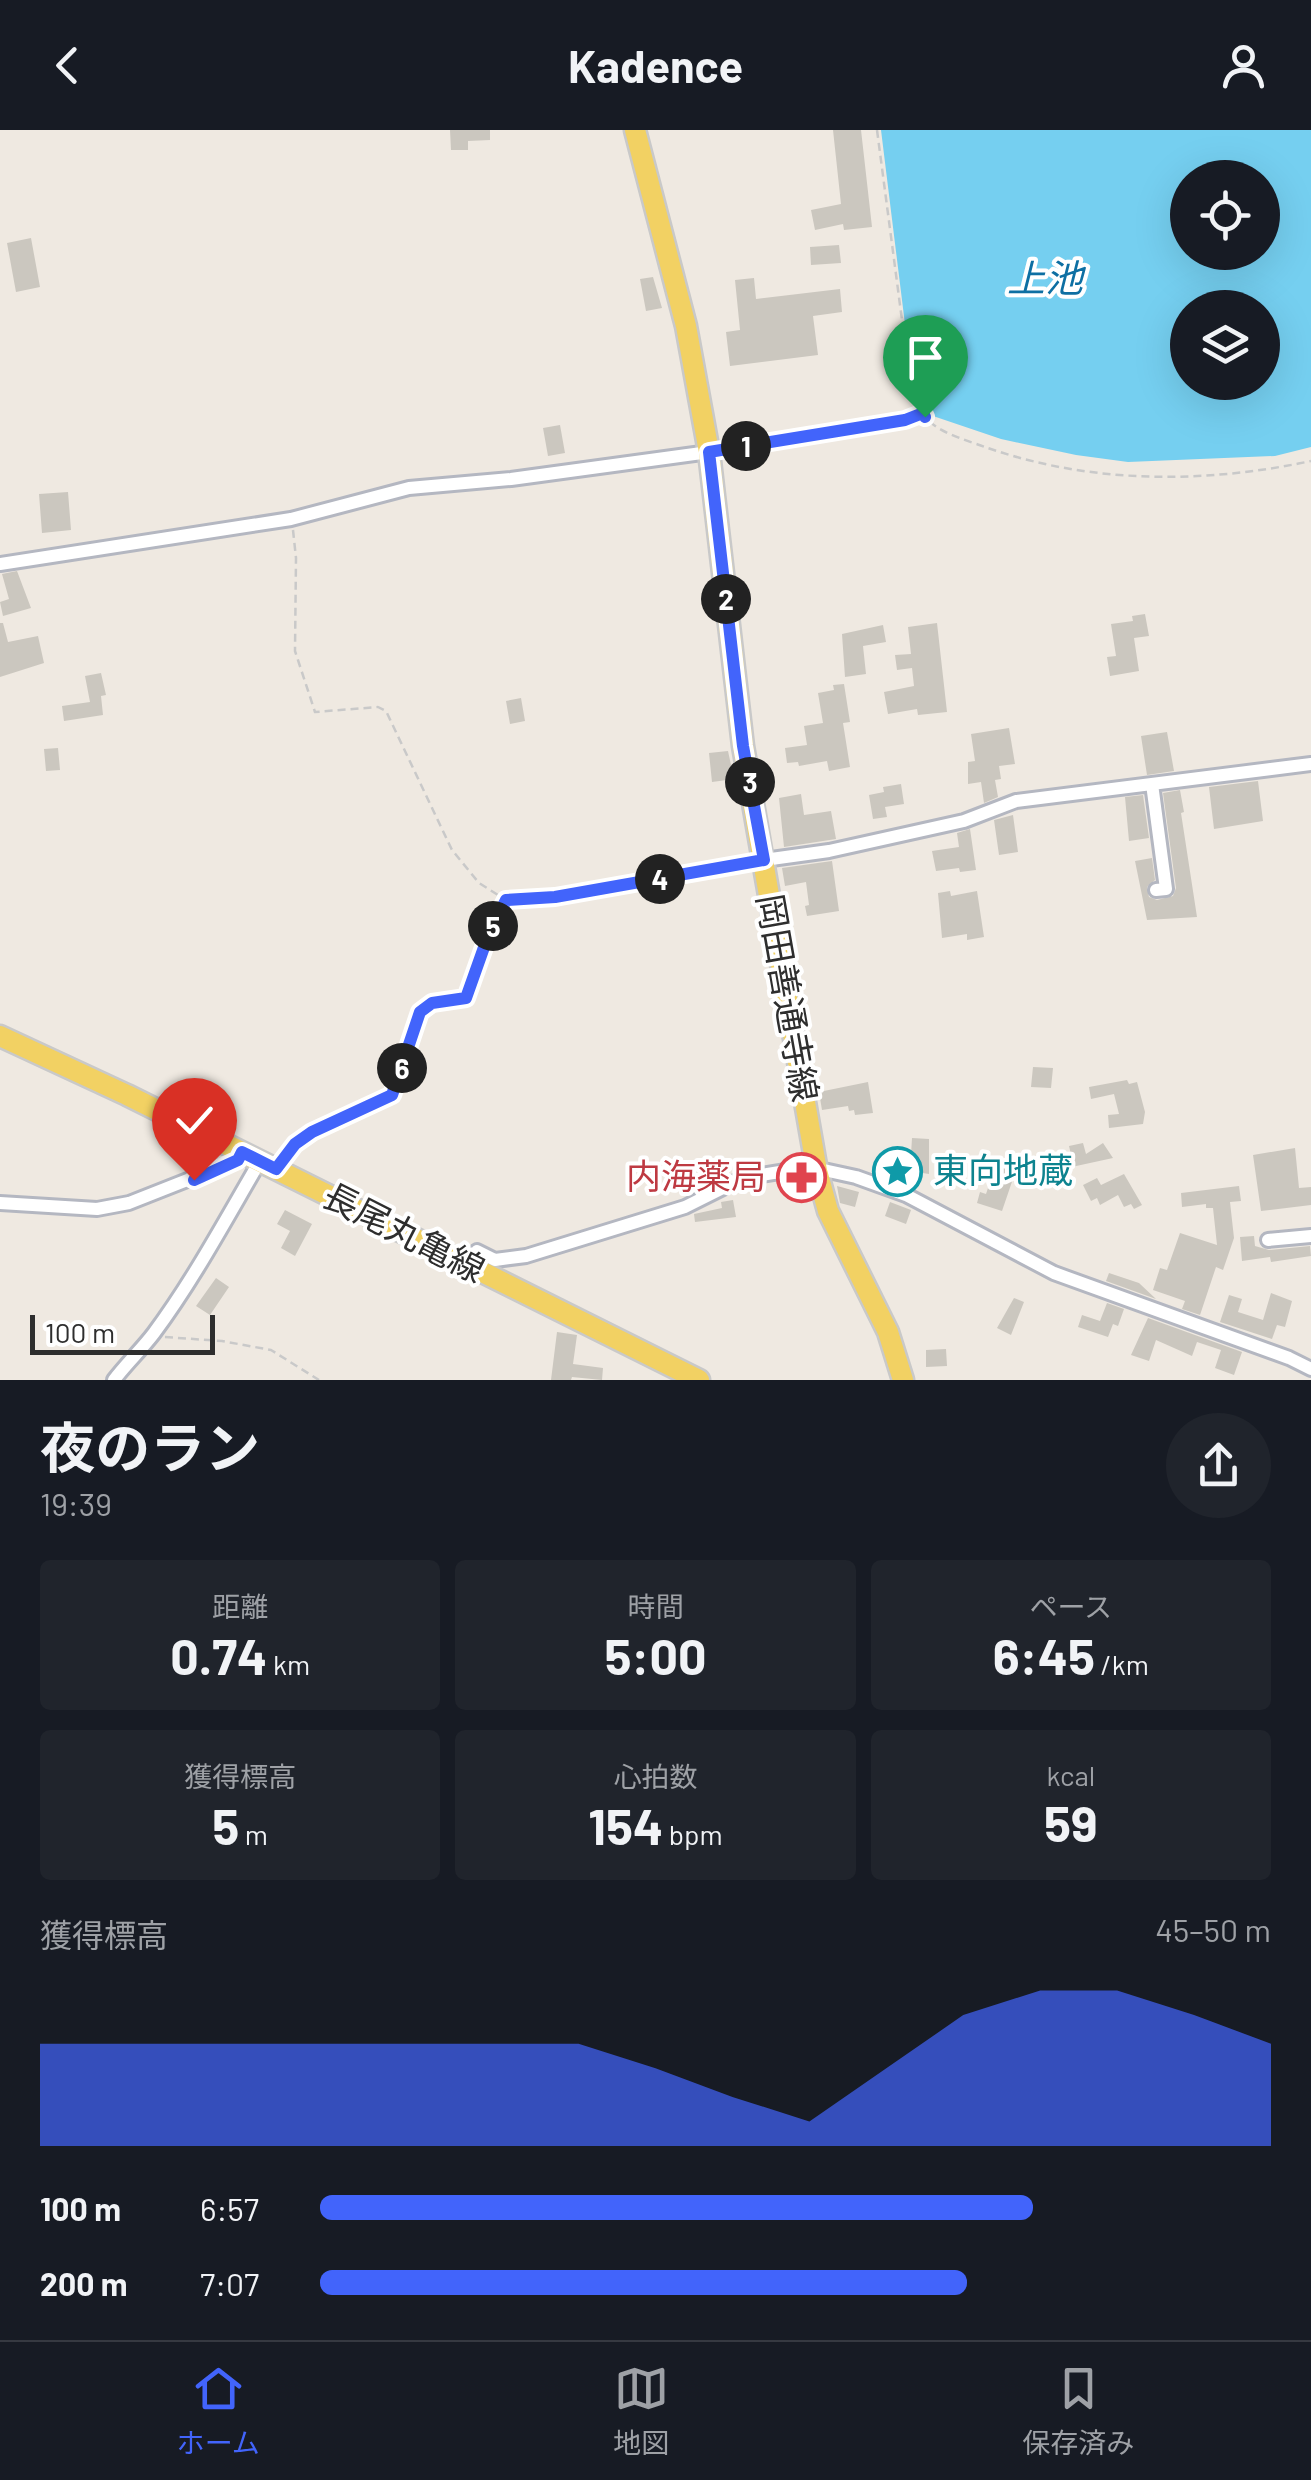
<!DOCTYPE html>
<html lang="ja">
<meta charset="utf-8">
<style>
:root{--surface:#171b24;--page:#20242c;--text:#f1f3f6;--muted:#9ea1a6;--line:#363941;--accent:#4264fb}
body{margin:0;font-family:Barlow,"Noto Sans JP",sans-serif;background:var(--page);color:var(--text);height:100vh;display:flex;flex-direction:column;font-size:38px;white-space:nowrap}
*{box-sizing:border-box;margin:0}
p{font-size:32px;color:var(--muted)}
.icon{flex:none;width:55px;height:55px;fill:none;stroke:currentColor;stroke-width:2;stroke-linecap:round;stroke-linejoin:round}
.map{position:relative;height:1250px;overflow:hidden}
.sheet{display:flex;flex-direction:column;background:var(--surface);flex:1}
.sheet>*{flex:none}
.tools{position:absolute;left:1170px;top:30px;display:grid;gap:20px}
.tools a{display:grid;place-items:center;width:110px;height:110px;border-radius:50%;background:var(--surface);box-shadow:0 10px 40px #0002;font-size:50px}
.scale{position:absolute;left:30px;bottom:25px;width:185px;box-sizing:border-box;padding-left:10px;border:5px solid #2e2e2e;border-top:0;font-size:28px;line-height:35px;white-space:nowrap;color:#2e2e2e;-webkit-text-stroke:8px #fff;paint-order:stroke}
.pin{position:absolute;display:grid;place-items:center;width:85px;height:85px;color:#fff;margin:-102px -42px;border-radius:50% 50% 50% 0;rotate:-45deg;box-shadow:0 0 10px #0007}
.pin .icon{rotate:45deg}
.km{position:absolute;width:50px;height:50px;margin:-25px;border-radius:50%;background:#222;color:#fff;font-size:28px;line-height:50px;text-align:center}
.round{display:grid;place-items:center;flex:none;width:105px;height:105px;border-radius:52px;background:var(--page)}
.overview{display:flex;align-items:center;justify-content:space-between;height:170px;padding:0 40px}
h1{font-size:55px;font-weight:700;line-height:75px}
.figures{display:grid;grid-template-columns:repeat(3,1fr);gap:15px;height:170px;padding:10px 40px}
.figures div{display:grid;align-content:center;border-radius:10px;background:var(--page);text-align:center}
.figures b{font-size:50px;font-weight:700}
.figures small{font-size:28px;font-weight:400}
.figures p{font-size:28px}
.chart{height:280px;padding:20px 40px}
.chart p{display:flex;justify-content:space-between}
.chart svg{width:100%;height:180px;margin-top:10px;fill:var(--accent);opacity:.7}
ul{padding:0 40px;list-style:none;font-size:32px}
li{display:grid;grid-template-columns:160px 120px 1fr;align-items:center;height:75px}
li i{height:25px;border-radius:12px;background:var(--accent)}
header{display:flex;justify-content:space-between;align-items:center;height:130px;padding:0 40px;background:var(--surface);font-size:45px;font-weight:700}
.menu{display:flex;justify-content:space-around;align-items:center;height:140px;border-top:2px solid var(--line);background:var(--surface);font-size:28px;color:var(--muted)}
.menu a{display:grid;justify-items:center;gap:5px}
.menu .current{color:var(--accent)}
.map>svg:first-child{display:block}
</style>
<header><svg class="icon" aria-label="back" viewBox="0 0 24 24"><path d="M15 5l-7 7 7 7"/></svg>Kadence<svg class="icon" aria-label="person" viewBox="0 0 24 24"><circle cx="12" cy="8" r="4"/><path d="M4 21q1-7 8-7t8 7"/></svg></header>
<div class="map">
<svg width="1311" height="1250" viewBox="0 0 1311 1250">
<rect width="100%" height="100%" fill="#efe9e1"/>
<path fill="#75cff0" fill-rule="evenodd" d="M881 0H1311V317L1275 326 1128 332 1076 325 1001 309 933 286 920 273 912 251ZM1188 48H1262V122H1188ZM1188 178H1262V252H1188Z"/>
<path fill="#cbc7bf" d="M450 0H490V10L468 11V20H451Z
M833 0H861L872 97 844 100 843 94 815 100 811 80 841 74Z
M31 108 40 157 16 162 7 113Z
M839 115 841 133 811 135 810 117Z
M653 147 662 178 646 181 640 149Z
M754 148 756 169 840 159 842 182 813 186 818 225 730 236 726 202 740 200 735 150Z
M560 295 565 323 548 326 543 298Z
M68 362 71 400 42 403 39 364Z
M17 441 31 478 3 486 0 472 9 469 2 444Z
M1145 484 1149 506 1134 508 1139 541 1110 546 1107 527 1116 526 1111 494 1133 491 1132 486Z
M0 493H3L8 512 38 506 44 533 0 547Z
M937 493 947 582 918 585 917 579 888 584 884 562 914 556 912 538 897 540 895 525 911 524 908 497Z
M883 495 886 512 863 516 866 544 845 547 842 504Z
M101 543 106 565 101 566 103 585 64 591 62 576 90 572 85 546Z
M844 554 850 592 843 593 850 637 829 641 827 631 799 636 798 632 787 633 785 618 807 615 804 596 823 593 818 563 834 560 833 555Z
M521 568 525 591 510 594 506 571Z
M1009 598 1015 634 999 636 1001 649 995 650 998 667 984 673 981 652 968 654V632L975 631 971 604Z
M1167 602 1174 641 1147 645 1141 606Z
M58 618 60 640 46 641 44 619Z
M728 621 734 649 712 652 709 623Z
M1258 651 1263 691 1214 699 1209 657Z
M901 654 904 674 885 677 887 687 873 689 869 665 884 662 883 657Z
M1180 660 1184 682 1181 683 1197 787 1147 790 1135 731 1152 728 1155 750 1147 757 1149 767 1157 770 1173 766 1176 758 1163 663Z
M801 664 804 685 831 681 836 709 784 717 779 668Z
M1143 665 1149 708 1129 711 1125 667Z
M1013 685 1018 722 999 725 994 690Z
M970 699 976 740 960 742 959 738 936 741 932 721 959 717 957 703Z
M832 731 839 781 807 786 805 776 809 775 806 752 785 756 782 738Z
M950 761 951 766 977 761 984 807 967 810V804L942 808 938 763Z
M1033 937 1053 938 1051 958 1031 957Z
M1127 950 1129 954 1137 952 1145 982 1143 994 1109 998 1108 985 1119 984 1114 964 1091 969 1089 957Z
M868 952 873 983 855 985 854 980 849 981 848 976 822 980 819 962Z
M912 1008 929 1009V1044L910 1041Z
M1083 1013 1086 1024 1103 1013 1113 1028 1067 1038 1073 1033 1069 1016Z
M1295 1018 1299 1058 1311 1057V1075L1261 1081 1253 1025Z
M997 1031 1017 1037 1002 1081 977 1073 980 1062 986 1064Z
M1124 1044 1142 1075 1134 1079 1131 1074 1124 1077 1118 1065 1100 1075 1097 1068 1091 1071 1083 1055 1097 1048 1101 1055Z
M837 1056 859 1062 855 1077 840 1073Z
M1239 1056 1241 1071 1230 1072 1234 1108 1223 1140 1216 1137 1200 1185 1182 1179 1185 1171 1153 1160 1160 1138 1167 1140 1180 1103 1217 1115 1213 1078H1206V1074L1182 1077 1181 1063Z
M733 1070 736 1087 695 1092 694 1084 722 1078 721 1072Z
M890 1072 911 1080 906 1094 885 1086Z
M285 1080 312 1094 295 1126 281 1118 290 1101 277 1094Z
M1254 1106 1255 1116 1269 1120 1310 1116 1311 1126 1271 1132 1270 1127 1242 1131 1240 1107Z
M1109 1143 1139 1153 1156 1169 1106 1151Z
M216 1148 229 1157 210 1185 196 1176Z
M1271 1163 1292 1171 1285 1197 1277 1195 1272 1209 1220 1192 1229 1165 1242 1169 1238 1182 1263 1190Z
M1014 1168 1024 1172 1011 1205 997 1198Z
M1107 1173 1124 1179 1118 1196 1113 1194 1108 1207 1078 1197 1082 1185 1100 1191Z
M1148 1188 1242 1222 1234 1245 1215 1238 1221 1220 1197 1212 1192 1226 1156 1210 1149 1231 1131 1225Z
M557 1202 577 1205 573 1234 603 1238 602 1250 572 1247 571 1250H551Z
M946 1219 947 1236 926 1237V1220Z"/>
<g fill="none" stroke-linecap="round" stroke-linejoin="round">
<defs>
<path id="minor" d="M0 434 291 389 409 358 511 349 709 322
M1152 654 1166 759 1156 760
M764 730 829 721 964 691 1016 671 1311 634
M0 1073 97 1079 129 1073 238 1030 242 1021
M1268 1110 1311 1106
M477 1121 495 1130 526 1126 685 1077 743 1048 810 1037 856 1047 906 1065 1054 1143 1289 1228 1311 1239
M114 1250C126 1234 142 1219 154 1203 194 1149 226 1089 260 1031"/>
<path id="primary" d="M635 0 686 196 709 322 743 616 817 1041 828 1081 888 1202 903 1250
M0 906 127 965 699 1250"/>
</defs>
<use href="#minor" stroke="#b4b7c1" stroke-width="18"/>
<use href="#primary" stroke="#c9c9c9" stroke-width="25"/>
<path stroke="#c9c9c9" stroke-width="2.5" stroke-dasharray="8 5" stroke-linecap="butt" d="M877 0 910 251C913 262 917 277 924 286 938 303 966 310 985 317 1090 354 1203 354 1311 331
M723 320 905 290 921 284
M293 400 296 428 295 521 315 582 378 577 386 581 452 720 479 753 506 770 555 767 747 733
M286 1027C311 993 357 986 392 965L420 882 433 873 466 867 488 807 506 771
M165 1207 222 1211 271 1220 319 1250"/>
<use href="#minor" stroke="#fff" stroke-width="12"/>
<use href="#primary" stroke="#f2d163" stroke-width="20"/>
</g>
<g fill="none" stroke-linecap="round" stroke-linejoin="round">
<defs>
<path id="route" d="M194 1050 238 1030 242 1022 276 1039 295 1014 312 1002 392 965 420 882 432 873 466 868 488 806 506 770 555 767 764 730 743 616 709 322 905 290 923 283 925 287"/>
</defs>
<use href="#route" stroke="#fff" stroke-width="20"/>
<use href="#route" stroke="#4264fb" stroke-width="12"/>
</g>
<defs>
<symbol id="sight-ring" viewBox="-11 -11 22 22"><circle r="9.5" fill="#fff" stroke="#0f9aa8" stroke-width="1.5"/><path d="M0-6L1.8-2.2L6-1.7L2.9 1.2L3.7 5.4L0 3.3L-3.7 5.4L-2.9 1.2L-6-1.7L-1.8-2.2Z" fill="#0f9aa8"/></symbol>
<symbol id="pharmacy-ring" viewBox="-11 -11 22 22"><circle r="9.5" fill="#fff" stroke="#e0444e" stroke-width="1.5"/><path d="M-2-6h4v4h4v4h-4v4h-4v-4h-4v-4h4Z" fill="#e0444e"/></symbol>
</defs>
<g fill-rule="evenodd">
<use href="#sight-ring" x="870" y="1014" width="55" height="55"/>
<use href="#pharmacy-ring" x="774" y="1020" width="55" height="55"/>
</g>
<g text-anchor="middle" stroke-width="8" stroke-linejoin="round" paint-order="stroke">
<g font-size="35" fill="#2e2e2e" stroke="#fff">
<text transform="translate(787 868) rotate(80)" y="12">岡田善通寺線</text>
<text transform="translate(404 1103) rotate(27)" y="12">長尾丸亀線</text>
</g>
<g font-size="35" fill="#0d838f" stroke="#fff" text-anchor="start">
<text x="933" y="1053">東向地蔵</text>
</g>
<g font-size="35" fill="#be3a42" stroke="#fff" text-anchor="end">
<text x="766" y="1059">内海薬局</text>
</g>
<g font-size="38" font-style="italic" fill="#0d6fa3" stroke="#fff">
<text x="1045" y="162">上池</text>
</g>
</g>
</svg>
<div class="tools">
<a><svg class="icon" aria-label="locate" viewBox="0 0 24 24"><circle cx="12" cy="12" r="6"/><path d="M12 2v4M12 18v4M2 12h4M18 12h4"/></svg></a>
<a><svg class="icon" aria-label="layers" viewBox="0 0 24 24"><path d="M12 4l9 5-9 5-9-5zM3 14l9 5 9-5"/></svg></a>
</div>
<div class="scale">100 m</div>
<div class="pin" style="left:925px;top:287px;background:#1e9e55"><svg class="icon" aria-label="arrive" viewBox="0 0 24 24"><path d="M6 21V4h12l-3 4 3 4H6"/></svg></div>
<div class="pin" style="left:194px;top:1050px;background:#d93025"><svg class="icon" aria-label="check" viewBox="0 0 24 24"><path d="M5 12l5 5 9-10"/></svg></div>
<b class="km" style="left:746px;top:316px">1</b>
<b class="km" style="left:726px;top:469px">2</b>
<b class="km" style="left:750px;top:652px">3</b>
<b class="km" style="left:660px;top:749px">4</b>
<b class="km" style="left:493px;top:796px">5</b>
<b class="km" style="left:402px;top:938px">6</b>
</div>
<section class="sheet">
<div class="overview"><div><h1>夜のラン</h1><p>19:39</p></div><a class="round"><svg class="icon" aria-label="share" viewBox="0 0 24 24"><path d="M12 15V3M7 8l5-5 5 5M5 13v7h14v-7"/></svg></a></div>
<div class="figures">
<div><p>距離</p><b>0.74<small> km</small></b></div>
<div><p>時間</p><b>5:00</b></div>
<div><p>ペース</p><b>6:45<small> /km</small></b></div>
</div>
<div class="figures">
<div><p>獲得標高</p><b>5<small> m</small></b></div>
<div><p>心拍数</p><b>154<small> bpm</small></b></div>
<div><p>kcal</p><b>59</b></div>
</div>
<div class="chart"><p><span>獲得標高</span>45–50 m</p>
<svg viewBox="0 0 160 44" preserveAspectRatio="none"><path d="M0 44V19L10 19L20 19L30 19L40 19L50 19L60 19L70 19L80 25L90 32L100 38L110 25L120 12L130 6L140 6L150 12L160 19V44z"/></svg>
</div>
<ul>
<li><b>100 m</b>6:57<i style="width:75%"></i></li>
<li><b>200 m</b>7:07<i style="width:68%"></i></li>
</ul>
</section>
<nav class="menu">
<a class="current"><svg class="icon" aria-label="home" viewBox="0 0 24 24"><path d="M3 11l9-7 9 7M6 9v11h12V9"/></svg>ホーム</a>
<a><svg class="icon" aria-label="map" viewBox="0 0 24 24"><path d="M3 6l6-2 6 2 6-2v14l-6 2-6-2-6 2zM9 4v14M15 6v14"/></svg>地図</a>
<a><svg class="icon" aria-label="saved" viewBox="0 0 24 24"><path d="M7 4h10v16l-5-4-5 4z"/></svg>保存済み</a>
</nav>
